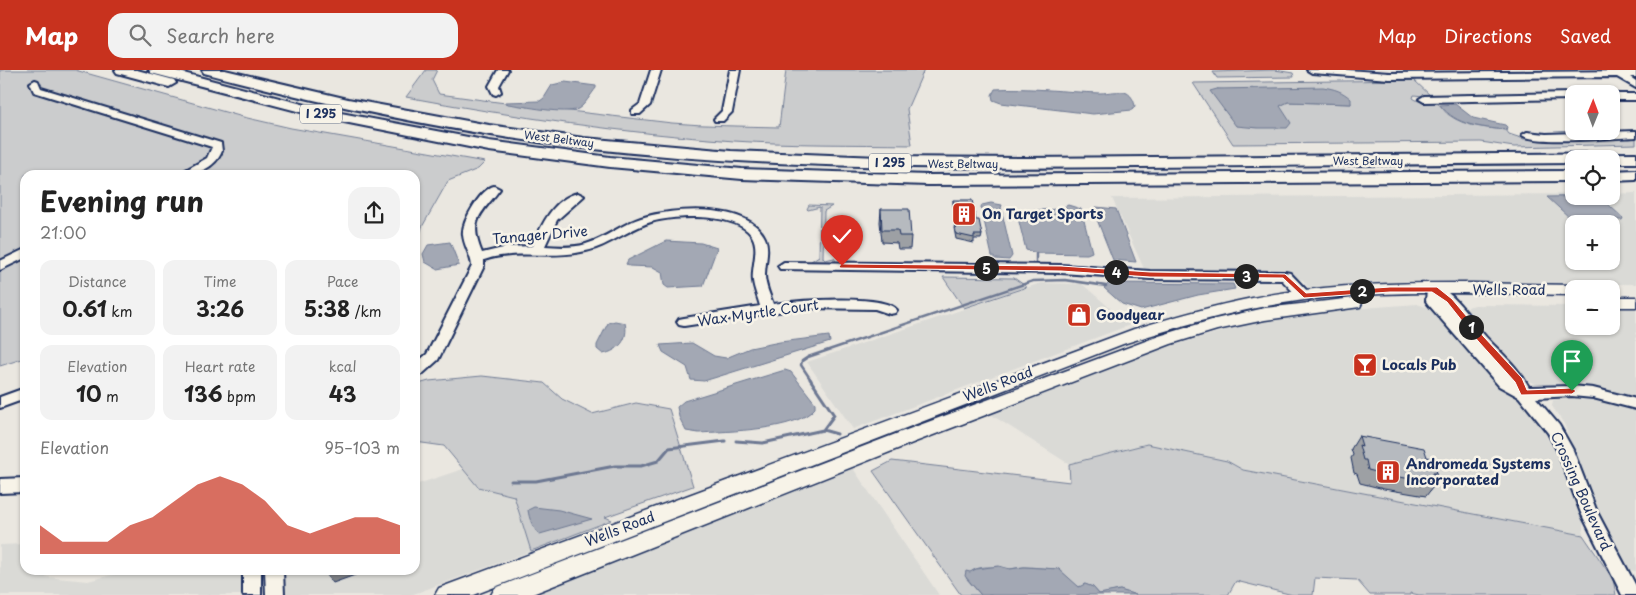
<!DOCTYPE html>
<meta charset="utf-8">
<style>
:root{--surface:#fff;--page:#f2f2f2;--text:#222;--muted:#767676;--accent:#c8321e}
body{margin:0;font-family:"Playpen Sans",sans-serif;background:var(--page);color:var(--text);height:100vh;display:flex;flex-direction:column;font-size:19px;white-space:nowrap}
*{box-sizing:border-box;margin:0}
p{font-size:16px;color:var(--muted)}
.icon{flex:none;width:28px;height:28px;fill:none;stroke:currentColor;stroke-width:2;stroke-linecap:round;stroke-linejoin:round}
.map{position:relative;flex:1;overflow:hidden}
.panel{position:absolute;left:20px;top:100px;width:400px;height:405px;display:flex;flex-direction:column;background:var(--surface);border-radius:15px;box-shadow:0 1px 4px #0004}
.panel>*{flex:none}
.needle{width:32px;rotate:1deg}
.tools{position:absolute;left:1565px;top:15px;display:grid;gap:10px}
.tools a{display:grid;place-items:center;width:55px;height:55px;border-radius:10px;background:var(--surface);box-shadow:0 1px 4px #0004;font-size:25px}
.pin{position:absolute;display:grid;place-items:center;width:42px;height:42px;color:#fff;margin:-51px -21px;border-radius:50% 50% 50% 0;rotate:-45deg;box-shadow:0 0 5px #0007}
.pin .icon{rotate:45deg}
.km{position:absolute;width:25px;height:25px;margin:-12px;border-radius:50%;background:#222;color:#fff;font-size:14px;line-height:25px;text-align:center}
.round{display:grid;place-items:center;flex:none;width:52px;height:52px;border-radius:15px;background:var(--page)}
.head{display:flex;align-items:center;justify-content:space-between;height:85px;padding:0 20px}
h1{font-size:28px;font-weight:700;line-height:38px}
.stats{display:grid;grid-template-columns:repeat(3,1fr);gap:8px;height:85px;padding:5px 20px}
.stats div{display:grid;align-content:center;border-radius:12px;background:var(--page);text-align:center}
.stats b{font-size:21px;font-weight:700}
.stats small{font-size:14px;font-weight:400}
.stats p{font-size:14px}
.chart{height:140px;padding:10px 20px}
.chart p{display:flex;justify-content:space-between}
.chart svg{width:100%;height:90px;margin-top:5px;fill:var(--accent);opacity:.7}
header{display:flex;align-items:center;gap:30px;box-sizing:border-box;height:70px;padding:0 25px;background:var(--accent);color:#fff}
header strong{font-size:24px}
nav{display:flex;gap:28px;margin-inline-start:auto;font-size:18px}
.search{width:350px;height:45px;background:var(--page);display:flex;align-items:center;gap:12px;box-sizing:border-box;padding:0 18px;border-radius:15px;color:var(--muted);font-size:19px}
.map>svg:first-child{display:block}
</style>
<header>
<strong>Map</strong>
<div class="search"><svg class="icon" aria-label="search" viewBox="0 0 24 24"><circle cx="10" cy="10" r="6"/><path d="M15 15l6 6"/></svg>Search here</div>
<nav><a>Map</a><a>Directions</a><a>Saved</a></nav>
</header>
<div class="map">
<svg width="1636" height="525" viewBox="0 0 1636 525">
<rect width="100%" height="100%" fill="#eae7e0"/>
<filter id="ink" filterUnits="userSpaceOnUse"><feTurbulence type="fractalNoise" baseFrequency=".02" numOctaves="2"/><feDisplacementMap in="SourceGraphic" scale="10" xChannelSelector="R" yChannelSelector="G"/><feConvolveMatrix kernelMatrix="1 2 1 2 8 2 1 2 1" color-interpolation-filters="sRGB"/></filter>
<g filter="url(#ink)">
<path fill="#dadad6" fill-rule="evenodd" d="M1636 123V214L1374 215 1309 219 1303 210 1266 203 1145 201 1112 128 1574 124V126H1611V124ZM1574 154H1611V191H1574Z
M1041 213 1082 214 1130 255 853 359 807 292Z
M1417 234 1435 240 1542 354 1558 379 1583 445V465L1243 400 1227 391 1147 374 1069 394 990 344 1159 279 1259 251 1324 241Z
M1475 235 1574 236V256H1611V236H1636V329L1585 316 1536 314 1525 309 1498 283 1467 244 1468 237Z
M1581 325 1636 339V501L1626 500 1601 453 1564 354 1552 336 1553 330Z
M852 397 939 525H525Z
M463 399 478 417 514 426 531 481 411 525H280L278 500H415V415Z
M25 474V500H51L46 507 88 511 131 500H245L244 525H0V475Z"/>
<path fill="#cbcccd" stroke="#737e96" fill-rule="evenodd" d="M0 0H75L243 47 291 58 485 92 478 99 448 111 422 157 415 184V105H25V288L0 296Z
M426 0H437L432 10 439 24C516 35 594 44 672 53 707 56 743 56 779 57L786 0H924L907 39 912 75C853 74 793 75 734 71 624 63 514 47 406 27Z
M1275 0 1293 3 1294 7 1217 8 1213 2Z
M1414 10 1432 27 1414 25 1413 28C1421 34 1427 30 1435 32 1441 34 1444 42 1449 45 1465 57 1487 58 1506 60L1509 64 1524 69 1636 68V74L1514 77 1481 72 1233 74 1193 13ZM1217 19 1350 29 1351 34 1288 32 1279 36Z
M809 135 832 136 824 141 823 188 825 190 834 188 836 191 834 193H813L811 191 819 186 820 137 808 140 807 139Z
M943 207 1014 208 1027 217 964 238Z
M482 306 544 313 562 329 592 344 636 333 669 339 693 416 605 447 612 450 531 481 514 426 478 417 444 376 415 372V315L429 311Z
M1147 374 1227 391 1243 400 1583 465 1613 509 1616 525H1419L1410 523V525H1370L1357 510 1315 508 1313 525H1293L1236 511 1228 525H1136L1120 520 1102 524H1099L1093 517 1084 514 1082 517 1076 516 1059 499C1047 499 1036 497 1024 497 1019 497 1013 499 1008 499 994 497 974 493 966 508L981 525H961L873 401 892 391 1070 412 1069 394Z"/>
<path fill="#a3a8b4" stroke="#6d7892" d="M565 12 596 16V18C591 24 585 35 578 39 565 45 523 36 508 34L505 32 540 31 544 28 552 15Z
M1323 17C1335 19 1342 21 1351 29V34L1288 32 1280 36 1291 53 1287 58H1258L1236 56 1210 21 1217 19Z
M995 19C1030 17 1065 22 1100 23 1108 23 1120 20 1127 23 1132 26 1134 31 1135 36L1132 40 1093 44 1001 33 993 30 992 25Z
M1455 34 1473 48 1505 55 1507 57 1506 60C1480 57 1457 56 1440 35Z
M1599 126 1623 148 1622 150H1576L1570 148 1547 127Z
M991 133 1002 135 1001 138 1012 186 1009 190 996 189 992 186 981 137 982 135Z
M1068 135 1081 139 1092 182 1087 184 1037 183 1026 180 1018 148 1020 141 1060 139Z
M1096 137 1116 139 1136 192 1113 190 1094 142V138Z
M666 171 701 173 717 178 703 216 668 218 664 215 662 202 653 197 629 196 626 194 628 190Z
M450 172 459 195 437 199 425 192 423 184 428 175Z
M1109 213 1233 214 1235 219 1198 225 1141 240 1122 234 1104 218Z
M615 251 625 253C629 269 619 281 603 284L597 279V275L608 253Z
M829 266 830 272 704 311 691 310 687 297 663 282 660 275 692 273 714 286 726 288 750 278 780 272Z
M785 300 791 302 815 333V338C797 361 728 361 699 363L686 361 679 347 677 337 684 331Z
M534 437 559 440 592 449 540 464C533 460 529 448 528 440Z
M999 496 1010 499 1024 497 1059 499 1079 517 1085 514 1093 517 1099 524 1120 520 1136 525H981L965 506 966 501 970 502 976 499Z"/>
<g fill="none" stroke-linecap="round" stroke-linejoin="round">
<path stroke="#6d7892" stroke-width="2.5" d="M1036 183V193
M811 310 801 295 802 291 808 287 1033 211 1065 210 1106 216"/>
<path stroke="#6d7892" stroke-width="3" d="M810 309 834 345 823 360 837 364
M736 371 763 373 823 360
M511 411H536L615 396H641L658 391 669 378 725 371"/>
<defs>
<path id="minor" d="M498 0H508L499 16 501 22 496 25 493 24 489 16Z
M651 0H661L650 35 640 44H632V40L640 34Z
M730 0H740L732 42 723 51H715L714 49 722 41Z
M1307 0H1348L1389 3 1636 1V7H1630L1636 11V18L1617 7 1389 9 1312 3Z
M35 10 38 11 41 18 221 73 222 81C215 99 196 105 177 105L207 88 212 77 34 22 30 13Z
M1574 23 1577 24H1574V29L1424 32 1419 29 1424 26Z
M1611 24H1636V30H1611Z
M1636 61V67C1617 68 1533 75 1522 65L1527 62 1546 64Z
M494 116 500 119C481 145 468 149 482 183L507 177 533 176C541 155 554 128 578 123L584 126 557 150 545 176C558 177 573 178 586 174 606 168 622 154 641 148 672 138 748 132 765 168 770 179 765 193 765 205 765 215 770 225 773 234 794 231 884 223 897 240L895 243 890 244 875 239 804 238 684 256 679 255 677 252 679 249 684 248 760 236C758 228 754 219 753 211 751 197 760 179 752 166 736 142 675 145 651 152 626 160 607 178 581 182 548 189 516 179 484 190V196L438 290 420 306 415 307V294L427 284 472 196C471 185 464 176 463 165 461 152 481 119 494 116Z
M25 179V188L0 200V191Z
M784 192 1061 195 1150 201 1285 202 1290 203 1311 225 1309 228H1299L1282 210 1150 209 1061 203 780 199 778 196Z
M1434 215C1453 220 1473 252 1486 267 1501 283 1518 297 1529 317L1572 316 1593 318 1636 329V339L1593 328 1572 326 1536 328 1559 355 1573 380 1597 442 1636 516V525H1622L1581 443 1557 380 1548 363 1519 327 1499 316 1428 234 1426 231 1427 219Z
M25 318V329L0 338V327Z
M25 408V422L0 423V409Z
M243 500H261V525H243Z
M265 500H283L284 525H266Z"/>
<path id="major" d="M1473 213 1574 215 1581 219H1574V225C1484 224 1393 219 1304 230 1242 238 1182 255 1123 274L474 525H435L439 518 1134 259C1190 242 1247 226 1305 220 1361 213 1417 213 1473 213Z
M1611 227H1636V237H1611Z
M1354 228 1360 229 1362 233 1360 237 1265 250 1217 260 1171 274 915 372 530 525H491L495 518 901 362 1159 266 1215 249 1265 238Z"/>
<path id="highway" d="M115 0H137L174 10 176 13 169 17 117 3Z
M149 0H172L325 40 489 71 610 87 742 99 928 105 1574 101V111L928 115 742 109 610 97 489 81 324 48 151 3Z
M202 0H225L348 29 489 55 584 68 731 81 879 87 1026 88 1636 83V93H1611V89H1574V93C1428 94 1283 96 1138 97 953 99 768 99 584 78 456 63 329 36 204 3Z
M1636 100V110L1611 111V101Z"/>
</defs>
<use href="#minor" stroke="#1b2f5e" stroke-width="4"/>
<use href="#major" stroke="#1b2f5e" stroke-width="3"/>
<use href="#highway" stroke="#1b2f5e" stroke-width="4"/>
<use href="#minor" fill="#f7f3e8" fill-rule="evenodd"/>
<use href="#major" fill="#f7f3e8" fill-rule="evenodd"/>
<use href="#highway" fill="#f7f3e8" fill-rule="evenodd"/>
</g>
<path fill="#9da0a4" stroke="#1b2f5e" d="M953 130 976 150 982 165 981 169H974V173L956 169 954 158 955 154H956L953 134Z
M881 139 911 166 910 179H898L897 173 882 172 880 152Z
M1359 366 1427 387 1437 403 1434 407 1436 413 1426 426 1384 419 1360 413 1357 404 1354 403 1351 388 1353 385 1351 379Z"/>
<path fill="#7f8286" stroke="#1b2f5e" d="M326 500H366V501L333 513 324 501Z"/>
<path fill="#b6babf" stroke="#1b2f5e" d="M953 130H972L976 150H979L982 165H974V168L956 164 955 154H957Z
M881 139H909L911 166H899L898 160H882Z
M1359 366 1424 378 1427 387 1432 388 1437 403H1433L1436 413 1393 406 1368 400 1366 390H1363L1359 375 1362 376Z"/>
</g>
<path fill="#c8321e" stroke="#fff" d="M842 194 1061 196 1150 202 1285 204 1306 223 1390 217H1437L1452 229 1484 267 1522 308 1527 320 1572 318 1576 321 1572 324 1521 325 1515 312 1478 271 1447 232 1432 222H1390L1304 228 1283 208 1150 207 1061 201 840 198 839 196Z"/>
<defs>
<symbol id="building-square" viewBox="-11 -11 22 22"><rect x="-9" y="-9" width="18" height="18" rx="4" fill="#c8321e" stroke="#f7f3e8"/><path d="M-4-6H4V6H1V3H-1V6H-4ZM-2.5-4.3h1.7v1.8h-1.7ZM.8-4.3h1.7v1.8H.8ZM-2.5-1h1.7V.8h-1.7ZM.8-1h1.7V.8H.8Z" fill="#fff"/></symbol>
<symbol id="shop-square" viewBox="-11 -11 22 22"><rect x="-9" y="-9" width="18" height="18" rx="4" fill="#c8321e" stroke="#f7f3e8"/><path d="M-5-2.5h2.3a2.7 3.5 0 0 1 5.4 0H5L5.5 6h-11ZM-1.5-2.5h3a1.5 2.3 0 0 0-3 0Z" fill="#fff"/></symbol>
<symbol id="bar-square" viewBox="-11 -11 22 22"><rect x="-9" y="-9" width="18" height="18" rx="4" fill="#c8321e" stroke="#f7f3e8"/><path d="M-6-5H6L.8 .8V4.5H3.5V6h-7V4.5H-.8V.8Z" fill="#fff"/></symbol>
</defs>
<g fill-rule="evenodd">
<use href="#building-square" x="950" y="130" width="28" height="28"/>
<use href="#shop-square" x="1065" y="231" width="28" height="28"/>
<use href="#bar-square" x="1351" y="281" width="28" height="28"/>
<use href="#building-square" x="1374" y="388" width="28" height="28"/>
</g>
<g text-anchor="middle" stroke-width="5" stroke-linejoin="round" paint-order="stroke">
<g font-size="11" fill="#1b2f5e" stroke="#f7f3e8">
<text transform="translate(559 69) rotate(7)" y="4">West Beltway</text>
<text x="1368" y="95">West Beltway</text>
<text x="963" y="98">West Beltway</text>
</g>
<g fill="#f7f3e8" stroke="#5d6a87" stroke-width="1">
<rect x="300" y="34.5" width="42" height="19" rx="4"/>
<rect x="869" y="83.5" width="42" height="19" rx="4"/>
</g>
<g font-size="12" font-weight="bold" fill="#1b2f5e">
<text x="321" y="48">I 295</text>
<text x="890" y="97">I 295</text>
</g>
<g font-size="14" font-weight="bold" fill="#1b2f5e" stroke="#f7f3e8" text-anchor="start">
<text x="982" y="149">On Target Sports</text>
<text x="1096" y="250">Goodyear</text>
<text x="1382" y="300">Locals Pub</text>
<text x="1406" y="399">Andromeda Systems<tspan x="1406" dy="16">Incorporated</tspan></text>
</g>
<g font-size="14" fill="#1b2f5e" stroke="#f7f3e8">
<text transform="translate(540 165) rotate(-5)" y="5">Tanager Drive</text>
<text x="1509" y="225">Wells Road</text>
<text transform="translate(758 243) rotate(-8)" y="5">Wax Myrtle Court</text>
<text transform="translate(998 314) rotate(-21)" y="5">Wells Road</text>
<text transform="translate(1581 421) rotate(66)" y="5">Crossing Boulevard</text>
<text transform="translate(620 459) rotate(-21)" y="5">Wells Road</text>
</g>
</g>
</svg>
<div class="tools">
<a><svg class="needle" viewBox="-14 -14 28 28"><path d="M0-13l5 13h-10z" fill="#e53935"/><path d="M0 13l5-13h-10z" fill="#767676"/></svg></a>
<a><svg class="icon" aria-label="locate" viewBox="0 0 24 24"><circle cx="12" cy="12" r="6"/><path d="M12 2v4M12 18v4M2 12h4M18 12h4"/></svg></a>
<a>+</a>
<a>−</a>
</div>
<div class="pin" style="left:1572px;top:321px;background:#1e9e55"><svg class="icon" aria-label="arrive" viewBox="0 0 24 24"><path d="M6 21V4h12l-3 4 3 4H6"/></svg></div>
<div class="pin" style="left:842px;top:196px;background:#d93025"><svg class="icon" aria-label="check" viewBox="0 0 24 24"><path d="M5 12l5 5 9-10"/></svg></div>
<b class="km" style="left:1471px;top:257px">1</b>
<b class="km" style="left:1362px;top:221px">2</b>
<b class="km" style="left:1246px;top:206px">3</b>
<b class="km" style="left:1116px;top:202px">4</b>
<b class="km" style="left:986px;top:198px">5</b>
<section class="panel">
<div class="head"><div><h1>Evening run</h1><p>21:00</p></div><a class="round"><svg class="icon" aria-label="share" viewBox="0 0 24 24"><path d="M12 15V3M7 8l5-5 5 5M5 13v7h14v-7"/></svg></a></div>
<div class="stats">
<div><p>Distance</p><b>0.61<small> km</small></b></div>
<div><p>Time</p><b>3:26</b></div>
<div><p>Pace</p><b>5:38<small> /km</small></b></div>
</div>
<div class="stats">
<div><p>Elevation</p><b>10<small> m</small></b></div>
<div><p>Heart rate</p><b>136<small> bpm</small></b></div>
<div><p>kcal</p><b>43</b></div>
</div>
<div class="chart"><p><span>Elevation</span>95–103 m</p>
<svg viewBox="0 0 160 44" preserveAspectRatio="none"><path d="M0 44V30L10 38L20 38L30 38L40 30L50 26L60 18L70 10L80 6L90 10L100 18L110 30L120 34L130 30L140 26L150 26L160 30V44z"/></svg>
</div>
</section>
</div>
